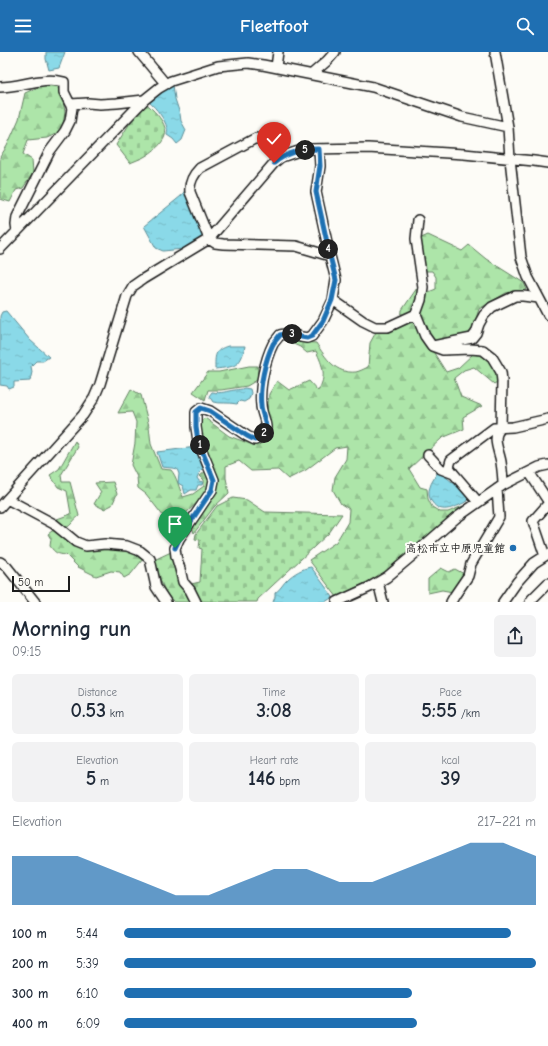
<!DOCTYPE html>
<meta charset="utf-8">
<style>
:root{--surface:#fff;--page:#f2f2f3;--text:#1f2937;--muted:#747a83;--accent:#1f6fb2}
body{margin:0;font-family:"Comic Neue","Klee One",sans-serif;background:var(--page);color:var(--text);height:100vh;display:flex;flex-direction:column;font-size:15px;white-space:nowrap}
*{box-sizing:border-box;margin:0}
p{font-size:13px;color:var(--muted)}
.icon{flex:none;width:22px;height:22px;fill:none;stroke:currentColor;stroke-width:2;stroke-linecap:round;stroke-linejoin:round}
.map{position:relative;height:550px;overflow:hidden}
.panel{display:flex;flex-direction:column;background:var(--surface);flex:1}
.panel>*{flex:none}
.scale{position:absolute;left:12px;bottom:10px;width:58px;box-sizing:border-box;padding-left:4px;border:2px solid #1c1c1c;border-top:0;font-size:11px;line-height:14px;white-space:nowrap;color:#1c1c1c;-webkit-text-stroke:3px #fdfcf7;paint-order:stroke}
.pin{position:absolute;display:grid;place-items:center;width:34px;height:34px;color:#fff;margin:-41px -17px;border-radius:50% 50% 50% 0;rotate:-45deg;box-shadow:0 0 4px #0007}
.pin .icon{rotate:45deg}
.km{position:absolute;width:20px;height:20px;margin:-10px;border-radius:50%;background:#222;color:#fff;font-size:11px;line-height:20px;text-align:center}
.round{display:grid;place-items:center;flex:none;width:42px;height:42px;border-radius:6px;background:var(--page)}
.head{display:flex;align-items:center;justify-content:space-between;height:68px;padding:0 12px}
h1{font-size:22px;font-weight:800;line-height:30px}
.figures{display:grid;grid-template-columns:repeat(3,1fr);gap:6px;height:68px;padding:4px 12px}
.figures div{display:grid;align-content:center;border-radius:6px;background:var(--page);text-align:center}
.figures b{font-size:20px;font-weight:800}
.figures small{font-size:11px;font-weight:400}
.figures p{font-size:11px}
.chart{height:112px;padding:8px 12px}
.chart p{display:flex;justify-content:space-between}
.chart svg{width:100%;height:72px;margin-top:4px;fill:var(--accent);opacity:.7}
ul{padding:0 12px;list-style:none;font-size:13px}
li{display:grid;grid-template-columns:64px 48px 1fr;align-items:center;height:30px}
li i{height:10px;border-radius:5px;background:var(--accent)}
header{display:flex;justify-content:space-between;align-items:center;height:52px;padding:0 12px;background:var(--accent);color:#fff;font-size:18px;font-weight:800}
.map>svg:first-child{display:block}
</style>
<header><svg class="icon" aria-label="menu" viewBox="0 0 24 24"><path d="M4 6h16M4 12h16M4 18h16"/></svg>Fleetfoot<svg class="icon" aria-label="search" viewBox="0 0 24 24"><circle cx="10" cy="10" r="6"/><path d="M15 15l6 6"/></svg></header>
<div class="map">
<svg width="548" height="550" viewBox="0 0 548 550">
<defs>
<pattern id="forest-firs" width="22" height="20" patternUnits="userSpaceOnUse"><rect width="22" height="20" fill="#ade5a9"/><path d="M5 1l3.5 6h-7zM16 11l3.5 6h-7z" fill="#94c491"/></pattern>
<pattern id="cemetery-stones" width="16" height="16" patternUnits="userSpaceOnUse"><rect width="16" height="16" fill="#ade5a9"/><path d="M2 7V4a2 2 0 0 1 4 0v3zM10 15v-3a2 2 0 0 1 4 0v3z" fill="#94c491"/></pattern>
<pattern id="water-ripples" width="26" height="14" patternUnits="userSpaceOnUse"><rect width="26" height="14" fill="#8ad9e8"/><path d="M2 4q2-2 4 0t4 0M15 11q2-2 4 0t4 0" fill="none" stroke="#76bac6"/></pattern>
</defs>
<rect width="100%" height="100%" fill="#fdfcf7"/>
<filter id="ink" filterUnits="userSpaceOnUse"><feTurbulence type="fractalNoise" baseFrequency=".025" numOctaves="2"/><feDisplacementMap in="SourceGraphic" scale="8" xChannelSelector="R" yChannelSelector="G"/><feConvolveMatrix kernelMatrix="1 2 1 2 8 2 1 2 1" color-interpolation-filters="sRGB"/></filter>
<g filter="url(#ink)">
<path fill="url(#forest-firs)" stroke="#648062" d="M45 32 60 33 65 60 62 79 47 86 28 88 23 102 32 108 33 121 23 136 16 138 10 150 0 147V105L7 94 19 67 25 41Z
M428 183 462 199 469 193 486 207 524 231 527 238 506 241 479 257 473 276 468 282 442 288 425 291 434 301 446 320 458 316 473 302 483 304 495 314 500 328 494 332 474 315 464 318 454 326 461 345 482 354 463 365 464 377 442 386 409 417 420 435 427 437 428 447 432 455 440 460H448L463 454 441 475 379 524 337 545 309 508 336 490 348 470 349 457 341 452 333 438 335 425 346 407 347 394 335 396 306 418 288 427 278 418 251 419 239 409 226 414V426L229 441 214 455 194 481 192 475 214 442 219 429 201 383 199 370 205 366 229 384 253 393 269 387 272 381 267 359 269 342 277 329 289 338 309 329 318 339C327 324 323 314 316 299L307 301 300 295 287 289 316 291C326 306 335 322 356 320 360 319 364 317 368 315L370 291 376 280 391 278 401 273 402 258 417 236 426 241 436 237V225L432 219H424L419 187Z
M249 314H258L257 328 247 334 221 338H208L205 348 193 340 208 320H219Z
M131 337 141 343 149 374 151 392 161 417 171 418C177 425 179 436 183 445L193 442 204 434V428L200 424 207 418 211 430 201 447 186 461 168 465H164L146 442 138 436 137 425 131 413 135 391 136 370 132 360 118 361Z
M75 389 78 395 61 423 62 430H70L79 464C73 468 72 473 66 476L57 467 71 462 67 439 58 435 50 423 59 417Z
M113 430 117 442 112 453 104 457 94 452 101 440 95 431Z
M56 478 75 492 138 500 143 507 131 522 124 526 120 520 111 519 96 524 78 515 66 503C57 502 55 501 50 494L51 487 48 482 52 479Z
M171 500 178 531 189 543 192 550H174C162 539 159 523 154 508Z
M441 516 449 520 455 517 464 522 453 540 442 538 428 541V527Z"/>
<path fill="url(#cemetery-stones)" stroke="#648062" d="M146 51C153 58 162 66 165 76 169 88 152 101 142 106 138 108 134 109 130 111L116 93 139 57Z
M233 446 247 448 265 460 342 462 329 481 258 547 257 550H223L201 549 191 532 200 530 202 497 199 496 200 488 195 487 196 482 217 454Z"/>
<path fill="url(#water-ripples)" stroke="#5e8d96" d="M46 0H65L59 16 49 18 46 7Z
M171 33H173L175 47 180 62 181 69 186 78 182 88 177 92 173 87 167 83C167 80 168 78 167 76 165 67 156 56 149 50L150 48Z
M186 137 204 184 196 191 183 197 163 199 156 196 144 174 181 144Z
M6 259 30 288 49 305 43 309H36L31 314 32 320 30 329 14 330V335L9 337 7 334 0 333V264L2 260Z
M228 294H245C241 315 234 315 215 317 215 304 214 298 228 294Z
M244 336 250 337 251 341 249 347 244 350 240 349 237 352C228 350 221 352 213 350L209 344 212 340C222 342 226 339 235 338 239 337 241 338 244 336Z
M196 395 199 406 203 417 199 421 197 426 199 429 203 430 202 433H198L196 438H191L185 442 183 434 178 431 179 422 177 417 172 416 162 415 157 400Z
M439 420C450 428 459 435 468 445V449C457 454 441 464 432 450 429 446 428 440 430 435 431 430 435 426 437 421Z
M311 515 333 545 325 550H273L275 545V541C281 537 283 531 288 527 293 522 303 516 311 515Z"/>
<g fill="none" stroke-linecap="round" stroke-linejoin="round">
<defs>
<path id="street" d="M139 0 164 30
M495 0 508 75
M276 15 278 0
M312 22 327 9 335 0
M0 35C21 35 43 24 64 30V40L72 56 70 69 65 79 50 99 17 165 16 173 17 180
M70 52 88 51 100 52 117 51 144 48
M281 105 262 89 256 86 200 116C193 123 189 130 190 140L209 187 215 191 223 192 296 194 330 204
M0 197 144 48 159 36 171 29 218 14 248 11 263 13 373 35 462 65 508 75 510 107 521 205 528 225 548 263
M333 248 363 269 375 275H388L416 262 421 248 423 235 416 187 418 168
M416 262 425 284 432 294 443 298 470 297 483 298 492 305 501 320 502 329 501 376C491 385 499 398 501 410 502 417 503 425 503 433
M433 294 472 286 476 281 479 272 484 263 492 255 515 244H523L539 246
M428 403 441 417 454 422
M529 420 548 449
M7 447 54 472 76 490 86 494 105 492 127 494 140 499 150 507 156 535 166 550
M478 450 454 422 449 415 451 408 494 376 513 375 548 367
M0 455 83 363 94 346 100 332 127 244 133 234 143 227 209 187 274 111 281 105 299 99 311 97 368 96 464 102 534 109 548 111
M545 504 533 469 548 452
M0 510 7 515 35 550
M378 530 383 550
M196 550 190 538 183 530 180 517 176 504 175 496 179 487 212 438 214 428 198 389 196 375V360L201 356 210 359 247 384 255 388C260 386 265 383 266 378 267 370 261 361 261 353 259 336 265 308 273 292 275 289 278 286 280 283L290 281 301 285 307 286 312 284 323 269 333 248 336 228 330 204 316 140 320 114 319 97
M337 550 370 535 387 525 412 504 456 466 503 433 539 415 548 413
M451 550 455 543 468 524 471 512 499 465 497 437
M503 550 517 530 534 511 548 502
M530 550 532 547 548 531"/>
</defs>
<use href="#street" stroke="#1c1c1c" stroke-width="12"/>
<use href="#street" stroke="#fdfcf7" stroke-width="9"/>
</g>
</g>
<g fill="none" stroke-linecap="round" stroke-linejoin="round" filter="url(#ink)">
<defs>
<path id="route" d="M175 496 179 487 212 438 214 428 198 389 196 375V360L201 356 210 359 247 384 255 388C260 386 265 383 266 378 267 370 261 361 261 353 259 336 265 308 273 292 275 289 278 286 280 283L290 281 301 285 307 286 312 284 323 269 332 248 336 228 330 204 316 140 320 114 319 97C303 97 286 101 274 111"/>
</defs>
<use href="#route" stroke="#fff" stroke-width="8"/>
<use href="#route" stroke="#1f6fb2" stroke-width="5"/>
</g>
<circle fill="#1f6fb2" stroke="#fdfcf7" stroke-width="1.5" cx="513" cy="496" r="4"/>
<g text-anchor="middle" stroke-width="4" stroke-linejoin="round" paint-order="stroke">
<g font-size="11" font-weight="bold" fill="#1c1c1c" stroke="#fdfcf7" text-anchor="end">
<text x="505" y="500">高松市立中原児童館</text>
</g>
</g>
</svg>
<div class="scale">50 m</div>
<div class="pin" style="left:175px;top:496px;background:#1e9e55"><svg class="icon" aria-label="arrive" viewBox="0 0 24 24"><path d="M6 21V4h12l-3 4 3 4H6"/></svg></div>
<div class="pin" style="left:274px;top:111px;background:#d93025"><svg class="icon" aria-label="check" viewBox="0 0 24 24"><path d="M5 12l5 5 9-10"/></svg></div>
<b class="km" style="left:200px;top:393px">1</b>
<b class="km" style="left:264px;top:381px">2</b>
<b class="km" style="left:292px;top:282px">3</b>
<b class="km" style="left:328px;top:197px">4</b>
<b class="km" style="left:305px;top:98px">5</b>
</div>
<section class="panel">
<div class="head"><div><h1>Morning run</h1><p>09:15</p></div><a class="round"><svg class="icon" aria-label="share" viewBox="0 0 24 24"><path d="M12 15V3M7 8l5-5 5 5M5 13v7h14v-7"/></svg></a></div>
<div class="figures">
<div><p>Distance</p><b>0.53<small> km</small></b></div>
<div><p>Time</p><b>3:08</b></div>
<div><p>Pace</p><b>5:55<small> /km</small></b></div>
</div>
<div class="figures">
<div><p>Elevation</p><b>5<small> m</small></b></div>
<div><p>Heart rate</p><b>146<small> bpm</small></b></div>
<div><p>kcal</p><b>39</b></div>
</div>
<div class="chart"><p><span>Elevation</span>217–221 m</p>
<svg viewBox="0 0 160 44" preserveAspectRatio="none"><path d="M0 44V14L10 14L20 14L30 22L40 30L50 38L60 38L70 30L80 22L90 22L100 30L110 30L120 22L130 14L140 6L150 6L160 14V44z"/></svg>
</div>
<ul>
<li><b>100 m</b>5:44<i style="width:94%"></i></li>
<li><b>200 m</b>5:39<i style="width:100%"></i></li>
<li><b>300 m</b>6:10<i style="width:70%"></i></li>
<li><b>400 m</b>6:09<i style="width:71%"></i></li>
</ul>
</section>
